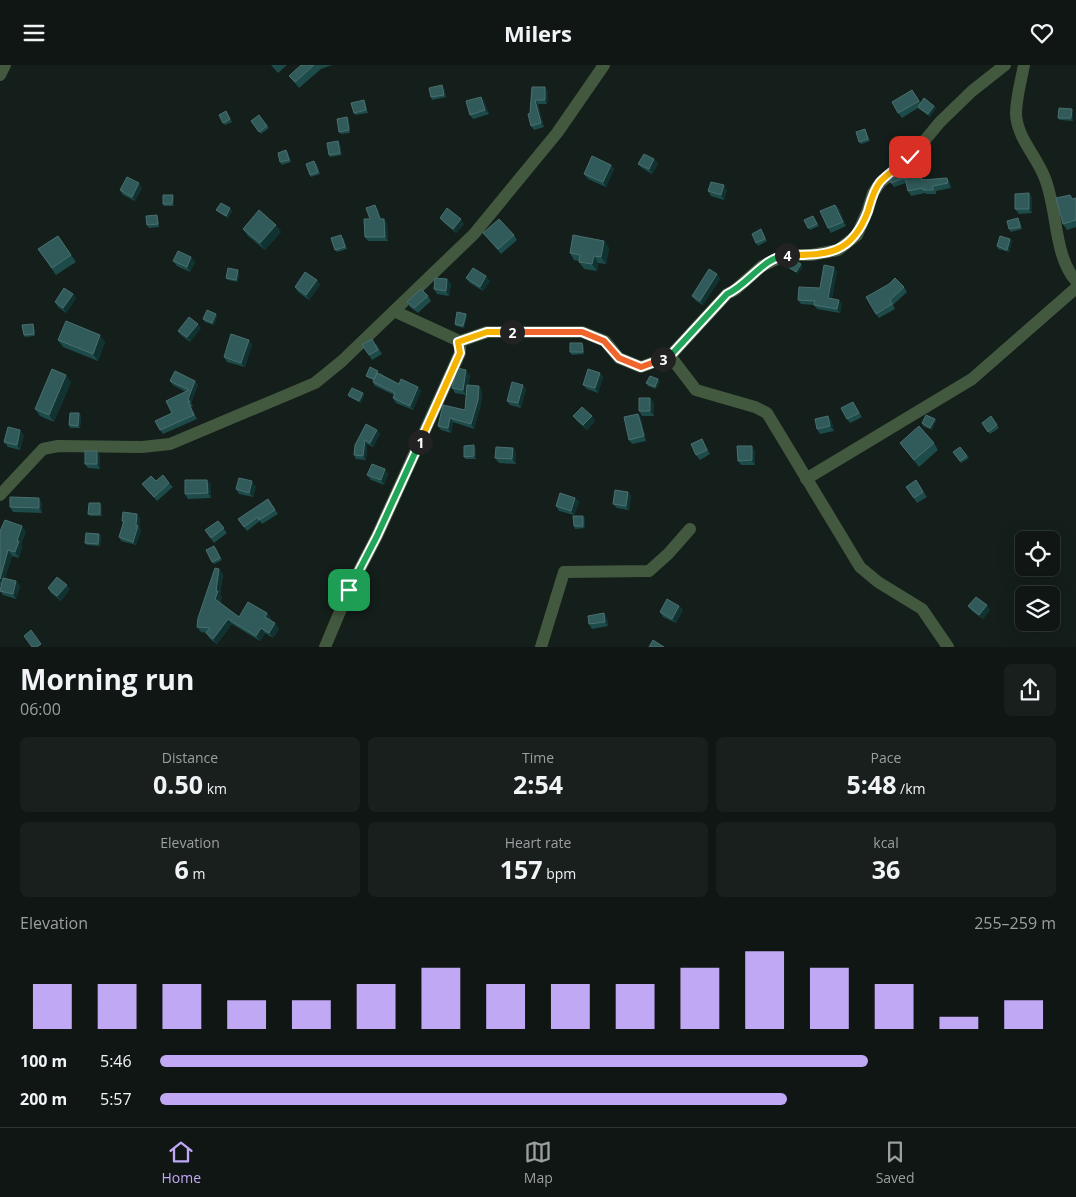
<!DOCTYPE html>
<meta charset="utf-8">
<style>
:root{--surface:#0f1614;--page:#181f1d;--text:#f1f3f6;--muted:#9b9fa0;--line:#2f3534;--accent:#c0a8f4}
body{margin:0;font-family:"Open Sans",sans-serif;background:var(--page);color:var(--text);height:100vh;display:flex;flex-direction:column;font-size:19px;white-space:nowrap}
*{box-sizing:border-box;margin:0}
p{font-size:16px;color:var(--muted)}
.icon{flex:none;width:28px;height:28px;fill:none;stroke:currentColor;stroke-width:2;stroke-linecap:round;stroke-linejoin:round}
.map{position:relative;height:582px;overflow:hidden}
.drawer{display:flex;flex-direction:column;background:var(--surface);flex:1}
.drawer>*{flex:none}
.fabs{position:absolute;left:1015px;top:466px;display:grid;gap:10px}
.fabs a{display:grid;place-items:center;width:45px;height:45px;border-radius:8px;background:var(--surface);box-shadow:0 5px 20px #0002,0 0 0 1px var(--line);font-size:25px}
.pin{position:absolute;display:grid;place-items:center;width:42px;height:42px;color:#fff;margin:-21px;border-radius:10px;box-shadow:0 2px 8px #0006}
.km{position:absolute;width:25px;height:25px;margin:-12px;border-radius:50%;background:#222;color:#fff;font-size:14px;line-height:25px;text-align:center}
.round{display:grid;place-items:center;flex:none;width:52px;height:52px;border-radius:8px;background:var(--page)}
.headline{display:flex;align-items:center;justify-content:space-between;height:85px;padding:0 20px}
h1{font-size:28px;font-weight:700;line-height:38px}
.figures{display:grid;grid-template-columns:repeat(3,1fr);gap:8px;height:85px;padding:5px 20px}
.figures div{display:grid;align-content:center;border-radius:8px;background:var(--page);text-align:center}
.figures b{font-size:25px;font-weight:700}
.figures small{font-size:14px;font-weight:400}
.figures p{font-size:14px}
.chart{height:140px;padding:10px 20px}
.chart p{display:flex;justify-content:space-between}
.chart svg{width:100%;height:90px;margin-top:5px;stroke:var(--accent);stroke-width:6}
ul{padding:0 20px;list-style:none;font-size:16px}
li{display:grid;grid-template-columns:80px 60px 1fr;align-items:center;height:38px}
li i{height:12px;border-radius:6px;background:var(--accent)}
header{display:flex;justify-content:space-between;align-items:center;height:65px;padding:0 20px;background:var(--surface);font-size:22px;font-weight:700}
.menu{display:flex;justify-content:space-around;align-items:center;height:70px;border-top:1px solid var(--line);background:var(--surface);font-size:14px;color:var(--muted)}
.menu a{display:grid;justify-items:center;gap:2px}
.menu .selected{color:var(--accent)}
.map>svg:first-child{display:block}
</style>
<header><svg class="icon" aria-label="menu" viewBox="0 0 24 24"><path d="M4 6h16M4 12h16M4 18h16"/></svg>Milers<svg class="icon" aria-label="heart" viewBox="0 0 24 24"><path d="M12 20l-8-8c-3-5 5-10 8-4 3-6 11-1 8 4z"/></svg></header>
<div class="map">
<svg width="1076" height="582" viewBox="0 0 1076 582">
<rect width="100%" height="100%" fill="#141e1a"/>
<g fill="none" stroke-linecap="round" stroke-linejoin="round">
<path stroke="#43593f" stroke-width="12" d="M1024 0C1021 16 1016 33 1016 49 1017 72 1036 91 1044 111 1058 143 1053 190 1076 216
M0 10 5 0
M458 277 487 267H582L605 276 619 293 641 302 670 291 727 229 735 225 762 201 785 190H811L838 185 857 170 867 147 873 128 880 118 910 93 940 57 972 26 1005 0
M670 291 696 325 755 342 767 348 860 502 878 517 922 544 948 582
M806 414 972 314 1076 223
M0 430 43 384 58 381 142 382 170 379 315 318 342 296 474 169 557 68 604 0
M325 582 349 525 377 471 460 288V282L457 275 394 246
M541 582 564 507 649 506 668 489 690 464"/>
</g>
<path fill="#1c4b4a" d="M271 0H287L278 8Z
M301 0H332L321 4 299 23 289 11Z
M532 22 548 26 547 39H538L544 62 534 65 531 61 530 48Z
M444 23 446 32 432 35 431 32Z
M912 25 921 38 934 41 936 43 930 52 918 43 902 53 898 48Z
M481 32 484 36 489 49 473 54 470 50Z
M365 37 368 48 355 50 354 48Z
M226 46 232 57 225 60 223 58Z
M1073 47V56L1060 55 1058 53Z
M259 50 269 63 261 69 251 56Z
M347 52 349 55 350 68 341 69 339 67Z
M865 64 870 76 861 79 859 77Z
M338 76 340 79 342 90 330 92 329 90Z
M286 85 288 88 291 97 282 100 280 97Z
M654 94 658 99 652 109 642 103 638 99Z
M316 98 320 109 311 112 310 110Z
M916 98 919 102 923 114 950 117 951 123 936 126V129H926L925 128 911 131 908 126 906 118 894 122 891 118Z
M611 100 614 104 606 122 588 114 584 109Z
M142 123 135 136 123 130 120 125Z
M727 125 724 135 711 131 708 126Z
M1029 128 1032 133V148L1019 149 1015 144Z
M1070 130 1073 134 1076 133V162L1067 165 1063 159Z
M174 133V141H164L163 139Z
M835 140 839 144 846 161 831 168 828 163Z
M378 144 381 154H384L387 158 388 176H368L365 172 370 154Z
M216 145 232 146 228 153 218 147Z
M158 153 159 162 149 163 147 160Z
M440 153 464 159 456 168 443 157Z
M814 153 819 161 810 165 808 163Z
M1020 156 1022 164 1011 167 1009 164Z
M276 160 281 167 265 185 248 171 243 164Z
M763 167 767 176 758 181 756 178Z
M483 168 514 170 517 175 501 189Z
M58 171 76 197 56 210 38 184Z
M343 172 347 184 337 187 335 185Z
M1010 174 1012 176 1009 187 998 184 997 181Z
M604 176 609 183 606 199 598 198 597 206 584 204 579 197V196L574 195 570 188Z
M173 196 195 197 190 207 177 201Z
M837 206 832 233 842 239 840 248 817 244 814 240 801 239 798 235 820 223Z
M239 208 238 217 228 215 226 213Z
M717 209 720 214 703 240 696 236 692 231Z
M466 213 490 216 483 226 470 218Z
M447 214 451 219 449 231 437 229 434 224Z
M317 215 320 220 309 235 298 227 295 222Z
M889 219 904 222 907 227 893 240 895 244 879 253 876 249Z
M73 229 76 233 66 248 58 242 55 237Z
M428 231 431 236 418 248 410 242 407 237Z
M466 249 467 251 464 263 456 261 455 259Z
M217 251 214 260 205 257 203 254Z
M34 261 35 271 25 272 24 270Z
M201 263 190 277 181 270 178 266Z
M58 275 105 277 98 296 63 282Z
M249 275 252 280 245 302 227 297 224 292Z
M376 279 382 289 372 295 369 290Z
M584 280V289L572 290 570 287Z
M380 308 399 319 418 322 421 326 413 345 396 338 393 333 394 330 375 321 373 317V315L368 313 366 311Z
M600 308 603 312 598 328 587 324 583 320Z
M470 310 468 320 482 325 481 339 474 364 453 357 451 368 441 365 438 361 465 345 466 330 455 328 452 323Z
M170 316H195L198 320 191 338 193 341 191 342 197 354 163 369 160 365 186 327 173 320Z
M660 316 656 324 648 321 646 318Z
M71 317 54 357 40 351 35 344Z
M526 324 521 343 510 340 507 336Z
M363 328 364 331 361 338 349 332 348 330Z
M650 333 654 338V351H642L639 346Z
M856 342 862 352 850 358 847 354Z
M79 348 81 351 80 363H70L69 360Z
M638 349 641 353 646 376 632 379 629 375Z
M573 351H592L595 356 587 365 577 356Z
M991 351 999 363 990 369 982 358Z
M935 354 936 356 932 365 923 361 922 358Z
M831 355 834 366 820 369 817 364Z
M377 365 380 369 373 382 367 379 366 395 356 394 354 390 355 380Z
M24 370 20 385 8 382 4 377Z
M702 374 710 389 700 395 696 390Z
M900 378H934L938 385 919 402Z
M960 382 969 393 961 398 953 387Z
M476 383V394H466L464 392Z
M513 383 516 388V399L499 398 495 393Z
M97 386 100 391V404L88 403 85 399Z
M755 386V400H741L738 396Z
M385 404 388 409 384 420 371 415 367 410Z
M916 415 927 432 917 438 906 422Z
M156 416 169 418 173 422 157 436 142 419Z
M211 419V433L188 434 185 429Z
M256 421 253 432 239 429 236 424Z
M628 427 631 431 629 445 617 443 613 439Z
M575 433 579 437 574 450 559 446 556 441Z
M268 434 278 449 262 459 260 456 247 466 238 454Z
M42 438V448L13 447 10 442Z
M102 441V451H90L88 449Z
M140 453 139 462 141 465 136 480 121 476 119 472 123 458 122 456Z
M585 453V463L575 464 574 461Z
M218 456 227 468 214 478 205 465Z
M0 466H26L21 480 22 482 19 493 12 491 5 513 16 516 20 521 16 534 3 530 0 526 1 520H0Z
M101 471 100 481 87 480 85 478Z
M216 483 222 495 214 499 212 497Z
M223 509 220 530 222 532 220 538 239 552 267 548 271 554 270 555 279 564 273 573 265 568 260 576 232 559 217 579 210 574 206 568 201 567 197 562Z
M48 523 70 524 61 536 51 528Z
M679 541 683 545 676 558 663 552 660 547Z
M968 541 990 545 983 554 972 546Z
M607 553 608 561 592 564 589 559Z"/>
<path fill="#103230" d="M442 20 444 23 446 32 444 30Z
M545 22 548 26 547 39 545 35Z
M481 32 484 36 489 49 485 45Z
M535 35 538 39 544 62 541 58Z
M934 41 936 43 930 52 928 49Z
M1072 44 1073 47V56L1071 53Z
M347 52 349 55 350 68 349 65Z
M338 76 340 79 342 90 340 88Z
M654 94 658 99 652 109 649 104Z
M916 98 919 102 925 119 922 115Z
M611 100 614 104 606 122 603 117Z
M947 113 950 117 951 123 948 118Z
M139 118 142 123 135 136 132 132Z
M724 120 727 125 724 135 721 130Z
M1029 128 1032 133V148L1029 144Z
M173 130 174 133V141L172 139Z
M375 140 378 144 383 158 380 154Z
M835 140 839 144 846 161 843 157Z
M230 143 232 146 228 153 226 151Z
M384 154 387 158 388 176 385 172Z
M461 154 464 159 456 168 453 164Z
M276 160 281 167 265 185 260 178Z
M1010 174 1012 176 1009 187 1007 185Z
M604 176 609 183 606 199 601 192Z
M594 191 598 198 597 206 592 199Z
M191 192 195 197 190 207 187 202Z
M801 199 803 202 797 210 796 207Z
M834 202 837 206 831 237 828 233Z
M238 205 239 208 238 217 236 215Z
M717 209 720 214 703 240 700 236Z
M486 211 490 216 483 226 480 222Z
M447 214 451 219 449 231 446 226Z
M317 215 320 220 309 235 306 230Z
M73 229 76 233 66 248 63 243Z
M839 235 842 239 840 248 837 244Z
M216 249 217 251 214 260 212 258Z
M466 249 467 251 464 263 463 261Z
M33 259 34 261 35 271 34 269Z
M198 259 201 263 190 277 187 272Z
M100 270 105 277 98 296 93 289Z
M249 275 252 280 245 302 241 298Z
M582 278 584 280V289L583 287Z
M466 305 470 310 466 330 463 325Z
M600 308 603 312 598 328 595 323Z
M66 310 71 317 54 357 49 350Z
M658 314 660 316 656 324 655 322Z
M195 316 198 320 191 338 193 341 188 334Z
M523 320 526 324 521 343 518 338Z
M479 321 482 325 481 339 474 364 471 359Z
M418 322 421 326 413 345 410 341Z
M363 328 364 331 361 338 359 336Z
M650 333 654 338V351L650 346Z
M79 348 81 351 80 363 78 361Z
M638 349 641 353 646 376 644 371Z
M592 351 595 356 587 365 583 360Z
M828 351 831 355 834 366 830 361Z
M450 353 453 357 451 368 448 363Z
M935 354 936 356 932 365 930 363Z
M20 365 24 370 20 385 17 380Z
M377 365 380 369 373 382 370 378Z
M365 375 367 379 366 395 363 391Z
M474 380 476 383V394L474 391Z
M752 381 755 386V400L752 395Z
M513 383 516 388V399L512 394Z
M97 386 100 391V404L97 399Z
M385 404 388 409 384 420 381 415Z
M207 415 211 419V433L208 428Z
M252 416 256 421 253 432 249 428Z
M628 427 631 431 629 445 626 441Z
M39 433 42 438V448L39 443Z
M575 433 579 437 574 450 571 446Z
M100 438 102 441V451L100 449Z
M137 449 140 453 139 462 141 465 136 480 133 477Z
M583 451 585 453V463L583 461Z
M22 461 26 466 21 480 22 482 19 493 15 487 17 476Z
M99 469 101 471 100 481 98 479Z
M8 485 12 491 3 521 0 516V514Z
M219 504 223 509 220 530 222 532 219 540 215 534Z
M16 516 20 521 16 534 13 529Z
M67 520 70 524 61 536 57 531Z
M987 540 990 545 983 554 979 550Z
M679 541 683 545 676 558 672 554Z
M267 548 271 554 268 557 265 552Z
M604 548 607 553 608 561 605 557Z
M228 554 232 559 217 579 213 574Z
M275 558 279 564 273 573 269 568Z
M261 563 265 568 260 576 256 571Z"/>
<path fill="#305b5a" stroke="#4b6f6e" d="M301 0H314L295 17 289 11Z
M442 20 444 30 431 32 429 23Z
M532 22H545V35H535L541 58 531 61 528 49 530 48Z
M912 25 919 36 898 48 892 37Z
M481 32 485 45 470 50 466 36Z
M924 33 934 41 928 49 918 42Z
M364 35 366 45 354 48 351 38Z
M1059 43 1072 44 1071 53H1058Z
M226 46 230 54 223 58 219 50Z
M259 50 267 61 259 67 251 56Z
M347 52 349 65 339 67 337 54Z
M865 64 868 74 859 77 856 67Z
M338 76 340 88 329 90 327 78Z
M286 85 289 95 280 97 278 88Z
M644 89 654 94 649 104 638 99Z
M592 91 611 100 603 117 584 109Z
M314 96 318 107 310 110 306 99Z
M916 98 922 115 947 113 948 118 933 121V125H923V123L908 126 905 113 891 118 890 114 903 103Z
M127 112 139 118 132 132 120 125Z
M711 117 724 120 721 130 708 126Z
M1029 128V144H1015V129Z
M163 130H173L172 139H163Z
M1070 130 1072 134 1076 133V155L1063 159 1056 133Z
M221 138 230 143 226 151 216 145Z
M375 140 380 154H384L385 172H365L364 154H370L366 143Z
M835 140 843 157 828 163 820 146Z
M447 143 461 154 453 164 440 153Z
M259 145 276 160 260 178 243 164Z
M157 150 158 159 147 160 146 151Z
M813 151 817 159 808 163 804 155Z
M1018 153 1020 162 1009 164 1007 156Z
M499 154 514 170 498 184 483 168Z
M761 164 765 174 756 178 752 169Z
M341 170 345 182 335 185 331 173Z
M573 170 604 176 601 192 594 191 592 199 579 197 580 190 570 188Z
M58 171 71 190 52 203 38 184Z
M1000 171 1010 174 1007 185 997 181Z
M178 186 191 192 187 202 173 196Z
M792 196H796L801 199 796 207 788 202Z
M824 200 834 202 828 233 839 235 837 244 814 240 815 236 798 235 799 222 820 223Z
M228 203 238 205 236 215 226 213Z
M473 203 486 211 480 222 466 213Z
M709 204 717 209 700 236 692 231Z
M305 207 317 215 306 230 295 222Z
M435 213 447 214 446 226 434 224Z
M895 213 904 222 890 235 892 239 876 249 866 232 889 219Z
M64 223 73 229 63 243 55 237Z
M421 224 428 231 414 243 407 237Z
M207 245 216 249 212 258 203 254Z
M457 247 466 249 463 261 455 259Z
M189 252 198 259 187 272 178 266Z
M66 256 100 270 93 289 58 275Z
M33 259 34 269 24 270 22 260Z
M231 269 249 275 241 298 224 292Z
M372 274 378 285 369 290 362 280Z
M570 278H582L583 287H570Z
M370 302 378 306 374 314 366 311Z
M457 303 466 305 463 325 452 323Z
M52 304 66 310 49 350 35 344Z
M588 304 600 308 595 323 583 320Z
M175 306 195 316 188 334 190 337H188L194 350 160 365 155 356 172 348 166 336 189 325 170 316Z
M377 308 399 319 401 314 418 322 410 341 393 333 395 328 373 317Z
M650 311 658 314 655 322 646 318Z
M512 317 523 320 518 338 507 336Z
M467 320 479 321 478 335 471 359 450 353 448 363 438 361 443 340 465 345Z
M352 323 363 328 359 336 348 330Z
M639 333H650V346H639Z
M853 337 859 348 847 354 841 343Z
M582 342 592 351 583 360 573 351Z
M70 348H79L78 361 69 360Z
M638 349 644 371 629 375 624 352Z
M926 350 935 354 930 363 922 358Z
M828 351 830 361 817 364 815 354Z
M991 351 997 360 988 367 982 358Z
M366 359 377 365 370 378 365 375 363 391 354 390 355 380Z
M919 361 934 378 914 395 900 378Z
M8 362 20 365 17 380 4 377Z
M702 374 707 385 696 390 691 379Z
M474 380V391L464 392V381Z
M737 381H752V395L738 396Z
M496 382 513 383 512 394 495 393Z
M960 382 967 391 960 396 953 387Z
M85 386H97V399H85Z
M372 399 385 404 381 415 367 410Z
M163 410 169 418 154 432 142 419 151 411 156 416Z
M239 413 252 416 249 428 236 424Z
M185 415H207L208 428 185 429Z
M916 415 923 427 914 433 906 422Z
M615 425 628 427 626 441 613 439Z
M560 428 575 433 571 446 556 441Z
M10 432 39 433V443L10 442Z
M268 434 275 445 259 455 258 452 244 462 238 454Z
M89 438H100V449H88Z
M123 447 137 449 136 460 138 461 133 477 119 472 124 456H122Z
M573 451H583V461H574Z
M5 455 22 461 17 476H19L15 487 8 485 0 514V466Z
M218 456 224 463 211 473 205 465Z
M86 468 99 469 98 479 85 478Z
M214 481 220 493 212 497 206 485Z
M215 503 219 504 216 526H218L215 534 239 552 248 537 267 548 265 552 275 558 269 568 261 563 256 571 228 554 213 574 206 568 210 563 197 562 198 553Z
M57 512 67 520 57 531 48 523Z
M3 513 16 516 13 529 0 526Z
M976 532 987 540 979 550 968 541Z
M667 534 679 541 672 554 660 547Z
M604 548 605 557 589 559 588 551Z
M31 565 41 579 37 582H32L24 571Z
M653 575 664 582H649Z"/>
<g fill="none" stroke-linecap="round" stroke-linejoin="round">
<defs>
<path id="split-1" d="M349 525 377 471 420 377"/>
<path id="split-2" d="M420 377 460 288 458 277 487 267H512"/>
<path id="split-3" d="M512 267H582L604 276 619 293 641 302 663 294"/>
<path id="split-4" d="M663 294 670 291 727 229C749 219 762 193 787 190"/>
<path id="split-5" d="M787 190C829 190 852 189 868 146 871 136 873 126 880 117 888 108 900 101 910 92"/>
</defs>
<use href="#split-1" stroke="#fff" stroke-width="10"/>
<use href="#split-2" stroke="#fff" stroke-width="10"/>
<use href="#split-3" stroke="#fff" stroke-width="10"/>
<use href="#split-4" stroke="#fff" stroke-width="10"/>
<use href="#split-5" stroke="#fff" stroke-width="10"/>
<use href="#split-1" stroke="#22a559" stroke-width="6"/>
<use href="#split-2" stroke="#f5b400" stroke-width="6"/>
<use href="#split-3" stroke="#f0652b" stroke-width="6"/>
<use href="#split-4" stroke="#22a559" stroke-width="6"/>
<use href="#split-5" stroke="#f5b400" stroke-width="6"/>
</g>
</svg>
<div class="fabs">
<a><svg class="icon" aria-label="locate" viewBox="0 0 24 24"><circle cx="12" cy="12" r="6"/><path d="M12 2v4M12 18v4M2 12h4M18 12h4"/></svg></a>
<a><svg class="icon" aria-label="layers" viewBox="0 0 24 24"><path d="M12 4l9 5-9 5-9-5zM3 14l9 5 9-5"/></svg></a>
</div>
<div class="pin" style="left:349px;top:525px;background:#1e9e55"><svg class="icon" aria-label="arrive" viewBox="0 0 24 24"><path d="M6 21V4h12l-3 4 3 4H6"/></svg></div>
<div class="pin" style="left:910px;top:92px;background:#d93025"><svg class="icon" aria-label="check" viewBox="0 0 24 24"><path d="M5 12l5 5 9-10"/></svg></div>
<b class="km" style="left:420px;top:377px">1</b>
<b class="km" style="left:512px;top:267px">2</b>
<b class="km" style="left:663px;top:294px">3</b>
<b class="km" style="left:787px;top:190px">4</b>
</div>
<section class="drawer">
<div class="headline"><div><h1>Morning run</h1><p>06:00</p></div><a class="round"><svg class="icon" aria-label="share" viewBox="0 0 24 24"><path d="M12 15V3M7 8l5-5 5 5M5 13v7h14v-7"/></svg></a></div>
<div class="figures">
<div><p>Distance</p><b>0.50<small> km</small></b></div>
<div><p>Time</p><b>2:54</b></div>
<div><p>Pace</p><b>5:48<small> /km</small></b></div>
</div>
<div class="figures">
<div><p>Elevation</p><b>6<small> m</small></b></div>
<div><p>Heart rate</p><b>157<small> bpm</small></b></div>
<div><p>kcal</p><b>36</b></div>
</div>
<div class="chart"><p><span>Elevation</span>255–259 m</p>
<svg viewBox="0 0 160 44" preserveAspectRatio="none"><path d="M5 44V22M15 44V22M25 44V22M35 44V30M45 44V30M55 44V22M65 44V14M75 44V22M85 44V22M95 44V22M105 44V14M115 44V6M125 44V14M135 44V22M145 44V38M155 44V30"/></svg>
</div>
<ul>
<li><b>100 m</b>5:46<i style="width:79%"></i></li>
<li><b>200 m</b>5:57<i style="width:70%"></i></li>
</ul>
</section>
<nav class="menu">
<a class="selected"><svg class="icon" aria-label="home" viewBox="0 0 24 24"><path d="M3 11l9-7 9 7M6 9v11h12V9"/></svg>Home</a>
<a><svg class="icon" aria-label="map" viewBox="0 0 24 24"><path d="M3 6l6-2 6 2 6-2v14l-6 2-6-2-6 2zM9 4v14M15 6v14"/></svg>Map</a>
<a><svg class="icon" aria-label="saved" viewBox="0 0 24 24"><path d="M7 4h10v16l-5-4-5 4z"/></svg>Saved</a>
</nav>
